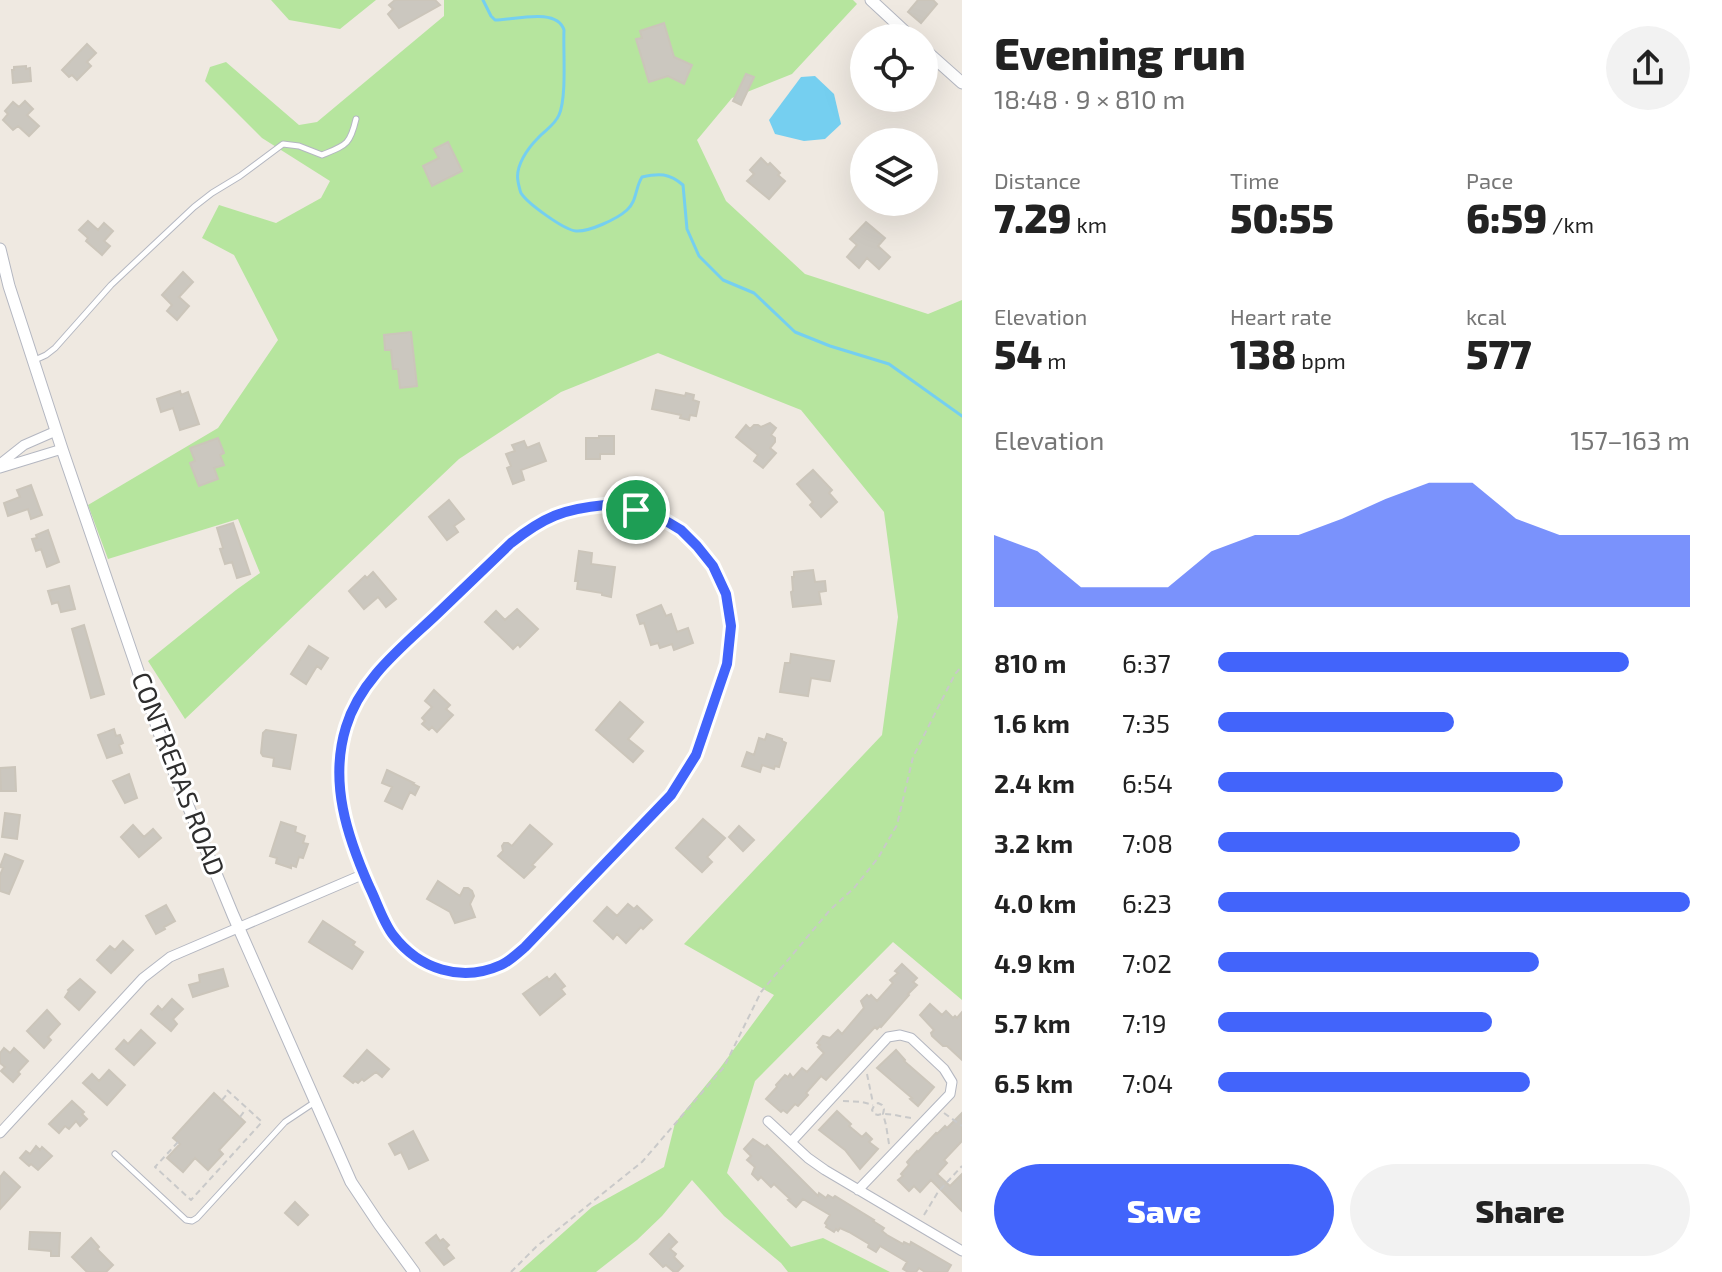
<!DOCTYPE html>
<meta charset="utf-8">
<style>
:root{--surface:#fff;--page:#f2f2f2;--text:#222;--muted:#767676;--accent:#4264fb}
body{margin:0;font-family:"Exo 2",sans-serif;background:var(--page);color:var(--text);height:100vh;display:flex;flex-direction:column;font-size:30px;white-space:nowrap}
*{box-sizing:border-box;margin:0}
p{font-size:26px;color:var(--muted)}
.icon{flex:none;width:44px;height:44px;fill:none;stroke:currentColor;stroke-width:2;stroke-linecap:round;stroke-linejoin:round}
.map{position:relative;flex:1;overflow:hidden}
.drawer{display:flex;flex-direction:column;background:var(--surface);width:760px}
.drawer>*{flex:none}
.tools{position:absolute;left:850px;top:24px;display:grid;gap:16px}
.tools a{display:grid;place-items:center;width:88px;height:88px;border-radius:50%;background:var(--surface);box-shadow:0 8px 32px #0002;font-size:40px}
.pin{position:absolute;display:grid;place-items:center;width:68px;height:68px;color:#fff;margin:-34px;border:4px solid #fff;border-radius:50%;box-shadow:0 2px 8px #0007}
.round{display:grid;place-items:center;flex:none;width:84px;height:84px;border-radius:42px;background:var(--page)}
.headline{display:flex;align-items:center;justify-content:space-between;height:136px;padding:0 32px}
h1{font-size:44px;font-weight:800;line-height:60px}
.figures{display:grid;grid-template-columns:repeat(3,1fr);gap:12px;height:136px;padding:8px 32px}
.figures div{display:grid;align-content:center}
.figures b{font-size:40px;font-weight:800}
.figures small{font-size:22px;font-weight:400}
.figures p{font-size:22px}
.chart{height:224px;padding:16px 32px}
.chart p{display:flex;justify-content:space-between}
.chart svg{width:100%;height:144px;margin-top:8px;fill:var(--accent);opacity:.7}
.cta{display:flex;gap:16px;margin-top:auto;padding:16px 32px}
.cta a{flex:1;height:92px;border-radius:48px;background:var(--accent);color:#fff;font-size:32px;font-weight:800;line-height:92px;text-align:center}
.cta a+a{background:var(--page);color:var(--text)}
ul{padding:0 32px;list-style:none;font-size:26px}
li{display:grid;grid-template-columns:128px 96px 1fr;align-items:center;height:60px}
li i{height:20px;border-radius:10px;background:var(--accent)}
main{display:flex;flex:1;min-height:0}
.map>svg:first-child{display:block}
</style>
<main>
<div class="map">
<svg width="962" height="1272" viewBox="0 0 962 1272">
<rect width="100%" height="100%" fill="#efe9e1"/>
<path fill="#b6e59e" d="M271 0H376L340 29 289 20Z
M444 0H853L857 4 792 74 732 98 697 140 726 201 805 274 928 314 962 300V1000L893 942 755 1081 727 1173 791 1247 823 1238 890 1272H788L781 1263 724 1216 692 1180 662 1216 637 1240 596 1272H519L592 1207 664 1167 675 1123 720 1068 774 995 684 944 882 735 898 617 884 512 801 410 658 353 561 392 459 459 185 719 148 661 236 590 260 573 238 519 108 559 88 505 218 428 278 340 234 255 202 238 219 205 276 223 321 198 330 181 262 138 205 81 210 67 226 62 299 125 317 122 444 16Z"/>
<path fill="#75cff0" d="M815 76 834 94 841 124 825 139 804 141 775 134 769 120 801 77Z"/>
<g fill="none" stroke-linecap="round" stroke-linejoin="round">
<path stroke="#75cff0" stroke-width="3" d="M483 0 491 16 495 20C514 20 557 7 564 30 563 51 567 97 559 115 554 126 545 130 538 138 528 148 515 166 518 181 518 182 520 191 521 193 527 203 564 230 576 231 589 232 617 219 627 210 637 201 635 188 642 177 659 173 669 173 683 185L687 229 699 256 723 280 754 293 795 332 830 346 889 364 962 416"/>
</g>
<path fill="#cbc7bf" stroke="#cbc5ba" stroke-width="2" d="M395 0H435L440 5 399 28 388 14 393 9 389 5Z
M918 0H933L937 4 921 23 908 12Z
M664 23 674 57 692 65 684 84 668 76 649 82 636 39 642 38 640 31Z
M87 44 96 53 87 62 91 66 77 80 72 75 69 77 62 70Z
M26 66V69L30 68 31 81 13 83 12 70H14V67Z
M746 74 754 77 741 105 733 101Z
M25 101 33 109 27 115 39 126 29 136 18 126 13 130 3 120 8 114 5 111 13 102 19 107Z
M448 142 462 171 432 186 423 166 439 158 434 149Z
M761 158 768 165 770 163 780 173 778 175 785 181 769 199 747 181 754 174 750 170Z
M88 221 98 230 104 223 113 231 104 241 110 246 102 255 86 241 88 238 79 230Z
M866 222 885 238 878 246 890 257 879 269 867 258 859 268 847 257 857 245 850 239Z
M183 272 193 282 179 297 189 306 177 320 167 311 172 305 162 295Z
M411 332 417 386 400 388 398 369H393L391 350H385L384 335Z
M656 390 685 396 686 393 694 395 693 400 699 402 696 416 690 415 689 420 680 418 681 415 652 409Z
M180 391 181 395 188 392 199 424 180 430 173 408 161 412 157 399Z
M770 423 776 428 771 435 775 438V442L770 448 776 453 763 468 754 461 758 455 736 437 746 425 750 429 754 425H758L761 427Z
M599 436H614V454H600V459H586V438H599Z
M218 438 224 453 220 455 224 465 214 468 218 479 199 486 190 463 195 461 190 448Z
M524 441 527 448 539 443 546 461 521 470 524 480 513 484 507 468 511 466 506 454 515 451 512 445Z
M813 470 832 490 829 493 837 502 821 517 810 505 813 502 797 484Z
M31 485 42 515 31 519 28 509 8 516 4 503 20 497 17 490Z
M449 500 464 519 454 526 458 532 447 540 429 517Z
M233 523 250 574 237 578 232 562 225 564 220 549 223 548 217 528Z
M48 530 59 562 47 567 41 549 36 551 32 539 37 538 36 535Z
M579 551 592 553 591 564 615 567 611 597 602 595V593L577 589 578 581H575Z
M813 570 815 582 825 581 826 591 819 592 821 604 793 607 791 592 793 591 792 577H794V572Z
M373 572 396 599 386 607 378 597 364 609 349 591 365 576 367 578Z
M69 586 75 609 61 612 58 602 52 604 48 591Z
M661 605 666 616 671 614 677 632 688 628 693 643 674 650 672 644 660 648 658 643 651 645 644 623 640 624 637 615Z
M517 609 538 629 520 647 518 644 513 649 485 622 496 611 505 620Z
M84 625 104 694 91 698 72 629Z
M309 646 328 658 321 669 317 666 306 684 291 674Z
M791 654 834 661 830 681 811 678 808 696 780 692 785 663H790Z
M434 690 450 705 446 709 453 715 437 732 432 727 429 730 422 724 425 721 422 718 432 707 425 701Z
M620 702 643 722 628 739 643 751 633 762 596 730Z
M114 729 116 736 120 735 123 743 119 745 122 753 107 758 98 735Z
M266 730 296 735 290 769 273 766 274 758 263 756 261 753 263 733Z
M767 734 782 739V741L786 743 779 767 775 766 774 769 762 765 760 772 742 766 747 752 754 755 759 738 765 740Z
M15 767 16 791H1L0 768Z
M387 770 414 783 413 784 419 787 415 795 410 792 402 809 385 801 392 787 382 783Z
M129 774 137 798 125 803 113 781Z
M5 813 20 815 17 839 2 837Z
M703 819 725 838 707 857 712 862 702 872 676 848Z
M281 822 296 827 295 832 305 836 303 843 308 844 303 858 299 857 296 867 291 865V868L276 863 277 858 270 856Z
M133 825 144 837 153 829 161 838 139 857 121 837Z
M530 825 552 844 532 865 535 867 524 878 498 856 503 851 502 846 504 843H508L512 846Z
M739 826 754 840 743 851 729 837Z
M5 854 23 861 9 894 0 891V875L3 868 0 867Z
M438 881 460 896 464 888H468L472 891 474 896 470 904 475 917 455 923 450 912 427 899Z
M628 904 634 909 637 906 652 920 643 929 641 927 626 943 617 934 613 939 594 921 607 907 617 916Z
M166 905 175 921 164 927 165 929 156 934 146 916Z
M323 921 355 942 353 945 363 952 352 969 309 942Z
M123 941 133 950 111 973 97 960 110 946 115 950Z
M902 964 917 978 913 982 917 985 908 994 909 995 881 1027 880 1026 877 1029 875 1027 826 1080 821 1076 806 1093 808 1095 798 1106 795 1104 787 1113 783 1110 781 1112 766 1099 777 1087 776 1085 785 1075 788 1077 790 1074 793 1078 802 1068 807 1072 824 1053 818 1047 820 1045 817 1043 823 1036 830 1038 838 1030 842 1034 864 1008 861 1001 867 995 869 997 871 995 877 1001 893 983 890 980 898 973 895 971Z
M223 969 228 986 193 997 189 985 200 982 199 975Z
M555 974 565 986 561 989 565 994 540 1015 523 994 547 977 549 980Z
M80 979 95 992 79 1010 65 997 69 991 68 990Z
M172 999 183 1009 173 1019 177 1024 171 1031 151 1014 158 1006 162 1010Z
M930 1004 942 1015 946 1011 953 1018 955 1016 957 1018 962 1012V1060L947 1046H943L932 1036 931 1033 934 1030 920 1015Z
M47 1010 60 1024 48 1037 51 1040 44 1048 27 1031Z
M141 1030 155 1043 134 1065 116 1049 124 1040 128 1044Z
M4 1048 10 1053 14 1048 28 1061 18 1072 20 1074 13 1082 1 1071 5 1067 0 1063V1053Z
M367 1050 389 1069 382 1077 376 1072 364 1081 362 1079 358 1083 355 1081 353 1083 344 1076Z
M896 1050 905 1060 904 1061 934 1087 918 1106 910 1099 912 1098 877 1068Z
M109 1070 125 1085 107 1105 83 1083 92 1074 99 1081Z
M214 1093 245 1122 219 1150 223 1154 208 1170 195 1158 183 1172 167 1158 180 1144 173 1138Z
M72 1101 84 1112 82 1114 87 1119 80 1126 76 1121 69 1129 65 1126 59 1133 49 1124Z
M837 1111 851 1124 849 1126 862 1137 866 1133 872 1139 869 1142 878 1149 860 1169 845 1150 819 1130Z
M962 1113V1141L944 1160 947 1163 937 1174 950 1186 962 1174V1211L931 1180 920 1192 914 1186 909 1191 898 1180 903 1176 901 1174 909 1165 907 1162 917 1151 918 1152 936 1133 937 1134 945 1126 947 1128Z
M413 1131 428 1160 409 1169 401 1152 395 1155 389 1144Z
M753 1139 765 1147 767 1145 818 1196 819 1193 826 1198 828 1195 833 1198 835 1196 874 1220 873 1221 884 1228 882 1231 887 1235 903 1244 904 1242 910 1245 911 1242 951 1265 947 1272H925L919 1268 916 1272H908L903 1269 907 1262 880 1246 876 1252 868 1247 869 1244 849 1232 840 1228 838 1231 836 1229 834 1232 826 1227 827 1225 825 1223 830 1215 803 1199 796 1207 788 1200 790 1199 774 1184 771 1187 761 1177 758 1180 752 1174 755 1167 747 1160 751 1156 744 1149Z
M36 1146 40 1150 42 1147 52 1156 38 1170 31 1164 29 1166 20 1158 26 1151 30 1154Z
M4 1172 20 1187 0 1209V1177Z
M295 1202 308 1215 298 1225 285 1213Z
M30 1232 60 1233 59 1256H51V1251L29 1249Z
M669 1234 677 1242 670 1249 676 1254 674 1257 683 1266 677 1272H674L666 1265 663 1267 650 1254Z
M436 1235 440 1241 443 1239 449 1245 446 1248 454 1258 444 1265 426 1243Z
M91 1238 99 1247 97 1249 113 1265 106 1272H87L72 1257Z"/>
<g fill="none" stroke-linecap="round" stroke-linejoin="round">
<defs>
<path id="service" d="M35 360 46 355 55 348 111 285 194 207 212 193 240 176 283 144 299 146 322 155C346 145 350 145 356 119
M115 1154 186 1220 192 1221 197 1218 285 1122 315 1102"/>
<path id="minor" d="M0 464 24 445 56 431
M0 468 62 449
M605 505 636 510 661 518 681 530 697 546 713 566 726 594 731 626 727 664 696 755 671 795 525 947C518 953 510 961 501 965 461 983 419 969 393 935 383 922 377 902 369 886 347 836 329 782 345 727 359 682 398 651 432 619 458 594 485 568 511 543 544 517 563 509 605 505Z
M768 1121 808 1158 825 1170 962 1251
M0 1133 143 978 170 957 364 874
M791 1142 888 1037 900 1035 911 1038 944 1069 952 1082 950 1094 858 1190"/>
<path id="tertiary" d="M871 0 912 38
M924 49 962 83
M0 249 9 286 62 449 165 750 233 915 351 1182 379 1224 414 1272"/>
</defs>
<use href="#service" stroke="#b4b7c1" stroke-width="7"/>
<use href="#minor" stroke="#b4b7c1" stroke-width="11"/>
<use href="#tertiary" stroke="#b4b7c1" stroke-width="13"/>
<path stroke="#c9c9c9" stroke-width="2" stroke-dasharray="6 4" stroke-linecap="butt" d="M867 1074 873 1103
M222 1100 228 1093
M843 1101 862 1102 873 1105
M944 1113 962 1126
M240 1117 246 1109
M178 1142 155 1167 191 1200 262 1122 227 1090
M889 1144 886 1125 883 1114 884 1109 882 1105 878 1103 874 1106 872 1110 874 1114 878 1115C888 1112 901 1117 912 1118
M924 1215 938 1192 962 1166
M511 1272 536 1247 642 1162 724 1067 761 992 830 910 854 888 878 858 897 825 913 757 955 674 962 666"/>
<use href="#service" stroke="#fff" stroke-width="5"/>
<use href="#minor" stroke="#fff" stroke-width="9"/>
<use href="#tertiary" stroke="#fff" stroke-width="11"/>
</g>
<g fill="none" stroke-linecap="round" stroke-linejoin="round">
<defs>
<path id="route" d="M605 505 636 510 661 518 681 530 697 546 713 566 726 594 731 626 727 664 696 755 671 795 525 947C518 953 510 961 501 965 461 983 419 969 393 935 383 922 377 902 369 886 347 836 329 782 346 727 360 680 401 648 436 615 461 591 486 567 511 543 544 517 563 509 605 505Z"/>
</defs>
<use href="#route" stroke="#fff" stroke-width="16"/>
<use href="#route" stroke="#4264fb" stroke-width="10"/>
</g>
<g text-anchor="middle" stroke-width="6" stroke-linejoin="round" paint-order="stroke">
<g font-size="26" fill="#2e2e2e" stroke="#fff">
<text transform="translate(178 774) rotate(69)" y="9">CONTRERAS ROAD</text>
</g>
</g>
</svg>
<div class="tools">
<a><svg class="icon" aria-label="locate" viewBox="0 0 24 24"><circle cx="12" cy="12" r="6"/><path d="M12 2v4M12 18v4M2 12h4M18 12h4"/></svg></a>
<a><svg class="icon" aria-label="layers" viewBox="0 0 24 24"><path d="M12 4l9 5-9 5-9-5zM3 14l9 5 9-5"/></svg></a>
</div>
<div class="pin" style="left:636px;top:510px;background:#1e9e55"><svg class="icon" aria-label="arrive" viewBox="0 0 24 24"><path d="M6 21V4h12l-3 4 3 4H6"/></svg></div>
</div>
<section class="drawer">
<div class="headline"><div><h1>Evening run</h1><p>18:48 · 9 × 810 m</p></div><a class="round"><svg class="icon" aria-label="share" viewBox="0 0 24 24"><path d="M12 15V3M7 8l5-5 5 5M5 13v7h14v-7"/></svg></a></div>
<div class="figures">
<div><p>Distance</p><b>7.29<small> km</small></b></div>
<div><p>Time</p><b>50:55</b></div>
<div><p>Pace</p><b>6:59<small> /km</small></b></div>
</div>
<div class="figures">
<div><p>Elevation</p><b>54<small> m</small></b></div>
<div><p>Heart rate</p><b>138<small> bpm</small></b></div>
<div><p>kcal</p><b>577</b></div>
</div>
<div class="chart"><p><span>Elevation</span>157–163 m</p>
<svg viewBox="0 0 160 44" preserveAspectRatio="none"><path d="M0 44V22L10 27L20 38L30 38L40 38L50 27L60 22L70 22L80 17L90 11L100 6L110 6L120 17L130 22L140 22L150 22L160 22V44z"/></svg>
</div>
<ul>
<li><b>810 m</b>6:37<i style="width:87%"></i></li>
<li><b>1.6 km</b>7:35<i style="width:50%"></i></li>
<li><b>2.4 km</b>6:54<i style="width:73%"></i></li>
<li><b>3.2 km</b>7:08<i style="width:64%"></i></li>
<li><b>4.0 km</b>6:23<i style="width:100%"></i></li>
<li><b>4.9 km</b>7:02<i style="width:68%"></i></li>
<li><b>5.7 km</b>7:19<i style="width:58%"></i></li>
<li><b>6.5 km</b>7:04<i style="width:66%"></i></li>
</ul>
<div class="cta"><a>Save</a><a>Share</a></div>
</section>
</main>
